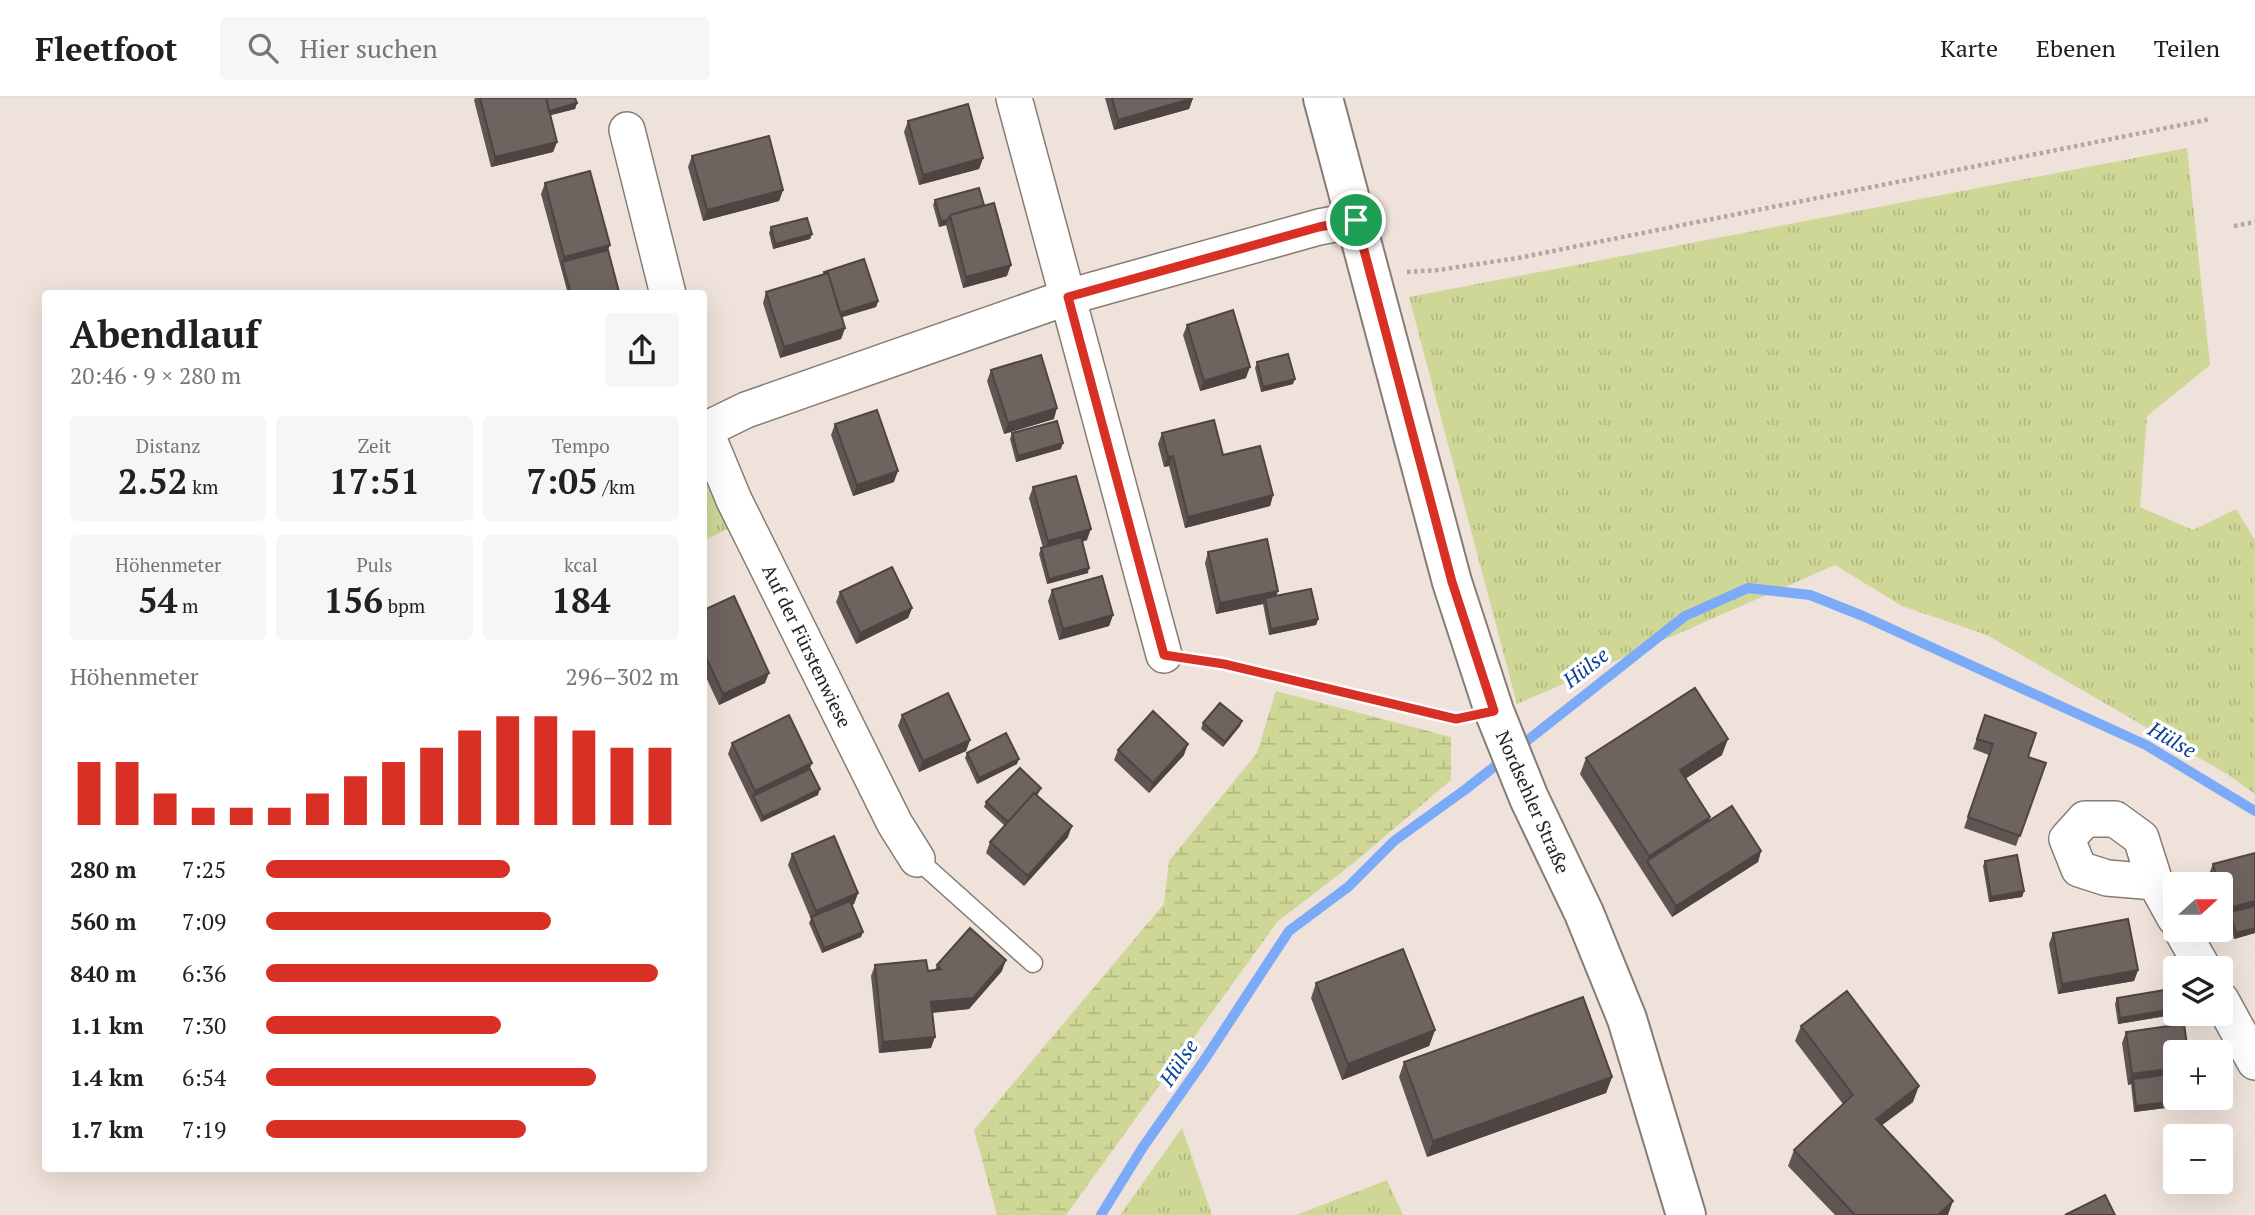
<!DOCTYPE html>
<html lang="de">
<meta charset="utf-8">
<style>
:root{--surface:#fff;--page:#f6f6f6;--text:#202124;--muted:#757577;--line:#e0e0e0;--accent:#d93025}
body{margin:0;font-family:"PT Serif",serif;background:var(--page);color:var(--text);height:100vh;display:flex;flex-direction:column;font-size:26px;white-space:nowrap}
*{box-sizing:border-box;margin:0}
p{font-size:23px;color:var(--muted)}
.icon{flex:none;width:38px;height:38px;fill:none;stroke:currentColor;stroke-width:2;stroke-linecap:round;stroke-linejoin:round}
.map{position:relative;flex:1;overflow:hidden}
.drawer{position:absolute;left:42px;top:192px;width:665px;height:882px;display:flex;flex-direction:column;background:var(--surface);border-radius:7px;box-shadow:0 7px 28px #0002}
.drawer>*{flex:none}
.needle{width:46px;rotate:69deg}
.controls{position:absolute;left:2163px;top:774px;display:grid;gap:14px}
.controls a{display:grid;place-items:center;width:70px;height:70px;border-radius:7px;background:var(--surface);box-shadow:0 7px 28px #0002;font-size:35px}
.pin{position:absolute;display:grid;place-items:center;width:60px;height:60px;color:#fff;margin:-30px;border:4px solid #fff;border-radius:50%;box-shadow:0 2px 7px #0007}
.round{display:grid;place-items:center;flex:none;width:74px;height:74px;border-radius:7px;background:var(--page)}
.head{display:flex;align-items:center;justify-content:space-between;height:119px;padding:0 28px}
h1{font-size:38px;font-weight:800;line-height:52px}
.figures{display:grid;grid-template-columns:repeat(3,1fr);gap:10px;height:119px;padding:7px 28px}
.figures div{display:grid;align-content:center;border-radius:7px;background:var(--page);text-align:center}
.figures b{font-size:35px;font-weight:800}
.figures small{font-size:19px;font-weight:400}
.figures p{font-size:19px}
.chart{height:196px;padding:14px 28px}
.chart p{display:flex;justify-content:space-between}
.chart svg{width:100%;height:126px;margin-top:7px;stroke:var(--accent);stroke-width:6}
ul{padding:0 28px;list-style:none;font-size:23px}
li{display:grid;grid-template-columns:112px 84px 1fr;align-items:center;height:52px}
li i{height:18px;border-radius:9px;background:var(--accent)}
header{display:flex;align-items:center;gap:42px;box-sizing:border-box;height:98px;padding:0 35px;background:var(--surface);border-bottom:2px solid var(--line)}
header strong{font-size:33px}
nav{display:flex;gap:38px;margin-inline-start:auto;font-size:24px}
.search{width:490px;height:63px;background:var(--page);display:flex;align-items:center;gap:18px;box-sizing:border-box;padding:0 24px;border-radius:7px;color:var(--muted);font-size:26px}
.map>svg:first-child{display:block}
</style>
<header>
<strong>Fleetfoot</strong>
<div class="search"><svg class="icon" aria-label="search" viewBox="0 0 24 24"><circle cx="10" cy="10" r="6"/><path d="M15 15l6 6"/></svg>Hier suchen</div>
<nav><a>Karte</a><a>Ebenen</a><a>Teilen</a></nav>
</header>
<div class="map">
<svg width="2255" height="1117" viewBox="0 0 2255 1117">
<defs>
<pattern id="grass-tufts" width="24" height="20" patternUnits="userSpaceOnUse" patternTransform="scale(1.75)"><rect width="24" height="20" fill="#cfd797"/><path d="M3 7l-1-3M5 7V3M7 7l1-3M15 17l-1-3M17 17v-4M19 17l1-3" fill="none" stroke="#b2b882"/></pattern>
<pattern id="wetland-marsh" width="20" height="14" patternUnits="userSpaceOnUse" patternTransform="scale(1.75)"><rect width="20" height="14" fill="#cfd797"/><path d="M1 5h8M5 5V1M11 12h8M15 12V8" fill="none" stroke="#b2b882"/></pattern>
</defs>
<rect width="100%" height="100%" fill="#eee2da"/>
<path fill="url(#grass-tufts)" d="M2187 50 2210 267 2147 318 2140 409 2193 432 2236 411 2255 442V696L2227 676 1987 537 1902 508 1835 467 1517 606 1409 199Z
M704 381 707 382 729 430 704 443Z
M1182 1030 1212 1117H1120Z
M1387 1082 1403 1117H1296Z"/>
<path fill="url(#wetland-marsh)" d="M1276 593 1451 639V682L1350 768 1277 824 1066 1117H997L974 1032 1164 806 1169 763 1257 655Z"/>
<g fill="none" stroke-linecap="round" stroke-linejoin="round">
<path stroke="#7baaf8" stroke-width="10" d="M1101 1117 1143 1049 1205 961 1289 833 1348 789 1394 743 1466 691 1685 518 1748 490 1810 497 1863 518 2146 647 2255 713"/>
<defs>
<path id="lane" d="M917 761 1033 865"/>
<path id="street" d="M1014 0 1164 557
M627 32 668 196
M917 761 895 726 734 402 705 332 746 312 1068 199 1319 129 1356 122
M2155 784 2107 780 2079 771 2067 741 2085 721H2115L2141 740 2155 784 2175 820
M2181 831 2203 870
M2221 902 2255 964"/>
<path id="secondary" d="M1323 0 1452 484 1494 613 1529 700 1584 815 1627 921 1686 1117"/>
</defs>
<use href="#lane" stroke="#867c74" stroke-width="21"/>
<use href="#street" stroke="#867c74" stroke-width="38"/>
<use href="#secondary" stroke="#867c74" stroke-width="42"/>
<path stroke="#b2a8a2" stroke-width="4.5" stroke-dasharray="3.5 3.5" stroke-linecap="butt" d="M2234 128 2255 124
M1407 174 1438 172 1518 160 2211 21
M1200 562 1224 566 1457 621"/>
<use href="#lane" stroke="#fff" stroke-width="18"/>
<use href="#street" stroke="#fff" stroke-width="35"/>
<use href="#secondary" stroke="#fff" stroke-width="38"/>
</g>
<path fill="#5f5552" d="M475 0H575L577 5 575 11 550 17 557 44 553 54 491 69 474 2Z
M1105 0H1193L1189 11 1114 32Z
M908 23 983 60 979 71 919 87 904 34Z
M692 58 783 92 779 103 703 123 688 69Z
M545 85 608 152 619 196H568L541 96Z
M935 102 984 107 1007 178 963 190 946 127 939 129 933 107Z
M771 129 812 136 810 141 773 151 769 135Z
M824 174 878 203 876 209 842 219 845 230 841 241 780 260 763 205 766 194 823 177Z
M1187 227 1246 280 1200 293 1183 237Z
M1257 264 1293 286 1261 294 1255 270Z
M991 272 1054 321 1004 336 987 283Z
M835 326 894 384 853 398 831 337Z
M1012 335 1061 351 1016 364 1010 341Z
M1162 335 1223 357 1273 397 1270 408 1185 430 1169 368 1164 369 1158 346Z
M1033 389 1087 442 1082 444 1088 475 1047 486 1039 456 1041 450H1043L1029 400Z
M1208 454 1278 493 1276 498 1318 521 1316 527 1269 537 1263 506 1216 516 1205 465Z
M1052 492 1113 517 1109 528 1059 542 1048 503Z
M840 494 912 510 908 520 856 546 836 504Z
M704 512 765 585 719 607 704 575Z
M902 617 970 642 966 653 919 674 898 628Z
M1985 617 2028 659 2046 665 2016 748 1964 730 1989 657 1973 651Z
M1242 623 1240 628 1223 649 1201 631 1203 625Z
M732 645 810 671 818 697 761 724 728 656Z
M1118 652 1184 657 1149 695 1114 662Z
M967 655 1017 666 977 686 965 660Z
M1722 657 1685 681 1710 719 1708 724 1761 753 1758 764 1672 819 1580 676 1586 660Z
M1041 690 1037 698 1068 739 1024 788 986 755 990 744 1005 728 984 709 986 704Z
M2255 755V835L2234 841 2228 820 2221 822V786H2212L2209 776 2213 766Z
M792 756 858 795 854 806 851 807 863 834 861 839 822 855 809 825 811 821 788 767Z
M1985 763 2024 793 2022 799 1989 804 1983 768Z
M2053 835 2138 872 2134 883 2058 896 2049 846Z
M875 867 928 873 935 872 937 867 1002 873 969 911 932 915 931 950 879 955 871 878Z
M1316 885 1435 932 1429 948 1342 982 1311 900Z
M2117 900 2168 912 2166 918 2118 926 2115 906Z
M1801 928 1913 1004 1882 1027 1948 1117H1835L1788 1068 1794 1052 1843 1006 1795 943Z
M2126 934 2175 954V981H2172L2175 1003 2173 1009 2134 1014 2131 986 2128 987 2122 945Z
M1404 964 1612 979 1606 995 1427 1059 1399 979Z"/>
<path fill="#4e4542" d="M1193 0 1189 11 1114 32 1118 22Z
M577 5 575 11 544 19 546 13Z
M557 44 553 54 491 69 495 59Z
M983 60 979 71 919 87 923 77Z
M783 92 779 103 703 123 707 112Z
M948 122 946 127 939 129 941 123Z
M812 136 810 141 773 151 775 146Z
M610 147 606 157 562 164 564 159Z
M1011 167 1007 178 963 190 966 179Z
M878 203 876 209 836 221 838 216Z
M845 230 841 241 780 260 784 249Z
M1250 269 1246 280 1200 293 1204 283Z
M1295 281 1293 286 1261 294 1263 289Z
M1057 310 1054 321 1004 336 1008 325Z
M1063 345 1061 351 1016 364 1018 358Z
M1173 358 1169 368 1164 369 1168 359Z
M898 373 894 384 853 398 857 387Z
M1273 397 1270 408 1185 430 1188 419Z
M1091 431 1087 442 1044 454 1048 443Z
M1089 470 1088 475 1047 486 1049 481Z
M1278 493 1274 504 1265 500 1263 506 1216 516 1220 505Z
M912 510 908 520 856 546 860 535Z
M1113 517 1109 528 1059 542 1063 531Z
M1318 521 1316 527 1269 537 1271 531Z
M769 575 765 585 719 607 723 596Z
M1242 623 1240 628 1223 649 1225 644Z
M1728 641 1722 657 1674 688 1680 672Z
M970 642 966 653 919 674 923 663Z
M1188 646 1184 657 1149 695 1153 685Z
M1019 661 1017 666 977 686 979 680Z
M812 665 808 676 753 698 755 693Z
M820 691 818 697 761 724 763 719Z
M1710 719 1704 735 1647 763 1649 758Z
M1072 728 1068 739 1024 788 1028 778Z
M1761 753 1758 764 1672 819 1676 808Z
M2024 793 2022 799 1989 804 1991 799Z
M858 795 854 806 812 824 816 813Z
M2255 803V813L2230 814 2228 820 2221 822 2225 811Z
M2255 830V835L2234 841 2236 835Z
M863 834 861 839 822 855 824 850Z
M1006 862 1002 873 969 911 927 915 931 904Z
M2138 872 2134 883 2058 896 2062 886Z
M2168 912 2166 918 2118 926 2120 920Z
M1435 932 1429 948 1342 982 1348 966Z
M935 939 931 950 879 955 883 944Z
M2175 970V981L2134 986 2133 981 2131 986 2128 987 2132 976Z
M1612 979 1606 995 1427 1059 1433 1043Z
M1919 988 1913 1004 1870 1036 1876 1021Z
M2175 1003 2173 1009 2134 1014 2136 1008Z
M1953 1103 1948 1117H1938Z"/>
<path fill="#6f635f" stroke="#4e4542" stroke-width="2" d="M480 0H546L557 44 495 59Z
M546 0H575L577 5 549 13Z
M1112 0H1193L1118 22Z
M968 6 983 60 923 77 908 23Z
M769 38 783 92 707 112 692 58Z
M590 73 610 147 564 159 545 85Z
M979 90 984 107 950 117 948 122 941 123 935 102Z
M994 105 1011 167 966 179 950 117Z
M807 120 812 136 775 146 771 129Z
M608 152 619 194 611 196H571L562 164Z
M864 161 878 203 840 215 828 175 825 176 824 174Z
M828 175 845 230 784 249 766 194Z
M1233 212 1250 269 1204 283 1187 227Z
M1288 256 1295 281 1263 289 1257 264Z
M1041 257 1057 310 1008 325 991 272Z
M877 312 898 373 857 387 835 326Z
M1214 322 1223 357 1260 348 1273 397 1188 419 1173 358 1168 359 1162 335Z
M1057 323 1063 345 1018 358 1012 335Z
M1076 378 1091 431 1048 443 1033 389Z
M1081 439 1089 470 1049 481 1041 450Z
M1267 441 1278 493 1220 505 1208 454Z
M892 469 912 510 860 535 840 494Z
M1102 478 1113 517 1063 531 1052 492Z
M1311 491 1318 521 1271 531 1265 500Z
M734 498 769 575 723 596 704 555V512Z
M1695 590 1728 641 1680 672 1710 719 1649 758 1586 660Z
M948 595 970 642 923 663 902 617Z
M1220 605 1242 623 1225 644 1203 625Z
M1153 613 1188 646 1153 685 1118 652Z
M789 617 812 665 755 693 732 645Z
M1985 617 2036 635 2028 659 2046 665 2020 738 1968 719 1993 646 1977 641Z
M1006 635 1019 661 979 680 967 655Z
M1020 670 1041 690 1036 696 1034 695 1008 724 986 704Z
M810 671 820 691 763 719 753 698Z
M1034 695 1072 728 1028 778 990 744Z
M1732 708 1761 753 1676 808 1647 763Z
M834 738 858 795 816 813 792 756Z
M2255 755V803L2225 811 2221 795V786H2218L2213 766Z
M2017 757 2024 793 1991 799 1985 763Z
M850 803 863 834 824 850 811 819Z
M2255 808V830L2236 835 2230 814Z
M2128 821 2138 872 2062 886 2053 835Z
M970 830 1006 862 973 900 931 904 935 939 883 944 875 867 926 862 928 873 941 871 937 867Z
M1403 851 1435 932 1348 966 1316 885Z
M2165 892 2168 912 2120 920 2117 900Z
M1847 893 1919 988 1876 1021 1953 1103 1938 1117H1855L1794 1052 1853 997 1801 928Z
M1583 899 1612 979 1433 1043 1404 964Z
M2184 926 2188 954H2175V970L2132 976 2126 934Z
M2171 976 2175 1003 2136 1008 2133 981Z
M2105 1097 2115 1117H2065Z"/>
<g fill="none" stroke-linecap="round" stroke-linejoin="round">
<defs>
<path id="route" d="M1356 122 1452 484 1494 613 1456 621 1224 566 1164 557 1068 199 1319 129Z"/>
</defs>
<use href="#route" stroke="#fff" stroke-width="14"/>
<use href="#route" stroke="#d93025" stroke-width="9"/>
</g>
<g text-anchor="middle" stroke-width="7" stroke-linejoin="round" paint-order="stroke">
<g font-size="19" fill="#25211e" stroke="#fff">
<text transform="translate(807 548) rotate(64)" y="7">Auf der Fürstenwiese</text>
<text transform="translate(1533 704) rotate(66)" y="7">Nordsehler Straße</text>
</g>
<g font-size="21" font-style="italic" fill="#0a419a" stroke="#fff">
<text transform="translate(1586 570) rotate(-38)" y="7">Hülse</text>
<text transform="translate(2172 642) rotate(30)" y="7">Hülse</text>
<text transform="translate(1179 965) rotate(-56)" y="7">Hülse</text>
</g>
</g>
</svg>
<div class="controls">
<a><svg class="needle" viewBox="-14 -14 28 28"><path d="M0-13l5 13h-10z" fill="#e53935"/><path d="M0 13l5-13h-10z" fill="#757577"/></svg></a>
<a><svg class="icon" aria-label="layers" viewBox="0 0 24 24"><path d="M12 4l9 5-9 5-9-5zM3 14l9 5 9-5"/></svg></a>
<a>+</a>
<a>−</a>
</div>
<div class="pin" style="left:1356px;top:122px;background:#1e9e55"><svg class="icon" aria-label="arrive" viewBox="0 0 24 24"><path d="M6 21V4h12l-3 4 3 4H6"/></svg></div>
<section class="drawer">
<div class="head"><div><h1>Abendlauf</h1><p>20:46 · 9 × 280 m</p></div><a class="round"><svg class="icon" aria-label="share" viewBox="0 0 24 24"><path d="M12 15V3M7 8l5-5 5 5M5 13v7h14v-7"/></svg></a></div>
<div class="figures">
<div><p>Distanz</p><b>2.52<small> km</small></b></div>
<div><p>Zeit</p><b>17:51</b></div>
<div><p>Tempo</p><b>7:05<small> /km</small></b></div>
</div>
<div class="figures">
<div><p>Höhenmeter</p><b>54<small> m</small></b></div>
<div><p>Puls</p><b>156<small> bpm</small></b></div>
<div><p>kcal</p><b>184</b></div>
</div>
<div class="chart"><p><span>Höhenmeter</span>296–302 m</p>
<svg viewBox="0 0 160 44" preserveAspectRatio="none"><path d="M5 44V22M15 44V22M25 44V33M35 44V38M45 44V38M55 44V38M65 44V33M75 44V27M85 44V22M95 44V17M105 44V11M115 44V6M125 44V6M135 44V11M145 44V17M155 44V17"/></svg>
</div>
<ul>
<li><b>280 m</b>7:25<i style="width:59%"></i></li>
<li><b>560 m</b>7:09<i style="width:69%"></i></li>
<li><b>840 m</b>6:36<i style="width:95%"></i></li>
<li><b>1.1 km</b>7:30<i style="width:57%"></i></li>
<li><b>1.4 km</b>6:54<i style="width:80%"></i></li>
<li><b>1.7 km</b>7:19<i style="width:63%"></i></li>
</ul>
</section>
</div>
